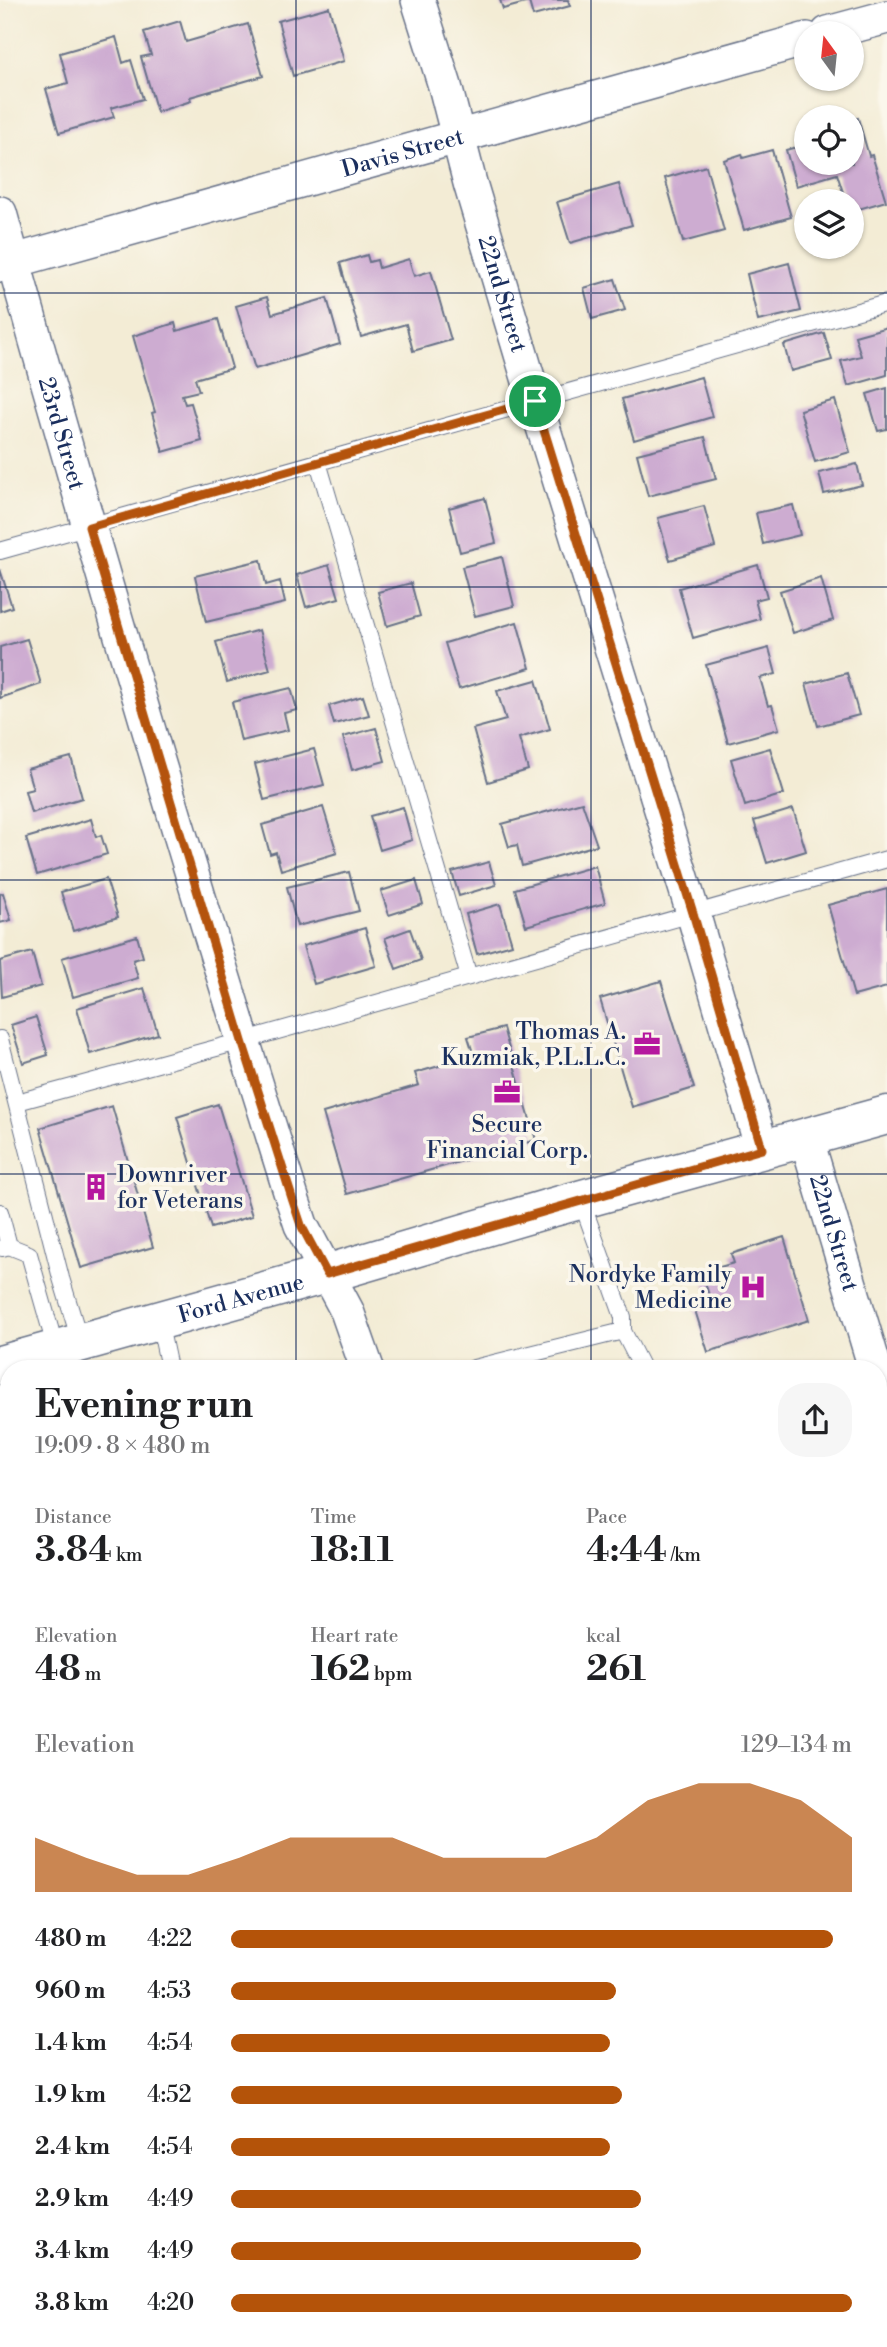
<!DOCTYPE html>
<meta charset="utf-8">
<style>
:root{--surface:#fff;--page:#f6f6f6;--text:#202124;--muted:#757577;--accent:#b45309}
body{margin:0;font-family:"Libre Bodoni",serif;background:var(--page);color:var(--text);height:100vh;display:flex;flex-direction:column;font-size:26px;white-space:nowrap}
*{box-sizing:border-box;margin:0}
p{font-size:23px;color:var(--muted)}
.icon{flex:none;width:38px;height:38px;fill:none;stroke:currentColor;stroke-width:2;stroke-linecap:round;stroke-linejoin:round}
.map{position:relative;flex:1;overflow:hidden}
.panel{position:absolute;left:0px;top:1360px;width:887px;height:989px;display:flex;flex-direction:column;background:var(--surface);border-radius:28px 28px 0 0;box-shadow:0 2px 5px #0004}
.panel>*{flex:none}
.needle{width:46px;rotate:345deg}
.buttons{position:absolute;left:794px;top:21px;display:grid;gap:14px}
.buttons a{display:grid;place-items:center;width:70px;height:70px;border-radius:50%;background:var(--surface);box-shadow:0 2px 5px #0004;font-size:35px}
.pin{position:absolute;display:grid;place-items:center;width:60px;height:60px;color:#fff;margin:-30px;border:4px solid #fff;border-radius:50%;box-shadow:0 2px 7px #0007}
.round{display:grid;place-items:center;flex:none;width:74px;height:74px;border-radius:28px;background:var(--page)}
.summary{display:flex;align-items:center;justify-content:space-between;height:119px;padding:0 35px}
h1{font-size:38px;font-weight:700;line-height:52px}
.metrics{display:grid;grid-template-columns:repeat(3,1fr);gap:10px;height:119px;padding:7px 35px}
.metrics div{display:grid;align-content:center}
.metrics b{font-size:35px;font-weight:700}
.metrics small{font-size:19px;font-weight:400}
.metrics p{font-size:19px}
.chart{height:196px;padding:14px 35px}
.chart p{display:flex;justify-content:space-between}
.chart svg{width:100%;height:126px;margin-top:7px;fill:var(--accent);opacity:.7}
ul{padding:0 35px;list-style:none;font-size:23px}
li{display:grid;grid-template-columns:112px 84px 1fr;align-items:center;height:52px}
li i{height:18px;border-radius:9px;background:var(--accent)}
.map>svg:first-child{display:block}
</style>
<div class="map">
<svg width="887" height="2347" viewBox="0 0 887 2347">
<defs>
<pattern id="grass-tufts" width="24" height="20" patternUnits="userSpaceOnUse" patternTransform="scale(1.75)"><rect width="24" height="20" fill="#8fcf85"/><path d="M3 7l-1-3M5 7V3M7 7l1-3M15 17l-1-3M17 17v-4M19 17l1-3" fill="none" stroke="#7bb275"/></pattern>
</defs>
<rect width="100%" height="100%" fill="#fbf7ec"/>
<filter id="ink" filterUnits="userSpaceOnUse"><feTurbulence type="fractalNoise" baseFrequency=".0143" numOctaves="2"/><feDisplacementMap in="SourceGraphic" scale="14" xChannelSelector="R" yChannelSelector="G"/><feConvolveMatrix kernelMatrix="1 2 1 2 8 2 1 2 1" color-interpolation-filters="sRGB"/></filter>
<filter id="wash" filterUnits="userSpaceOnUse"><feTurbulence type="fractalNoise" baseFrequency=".00686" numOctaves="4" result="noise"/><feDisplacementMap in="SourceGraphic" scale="28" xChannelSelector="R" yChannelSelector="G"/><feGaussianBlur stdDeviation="1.57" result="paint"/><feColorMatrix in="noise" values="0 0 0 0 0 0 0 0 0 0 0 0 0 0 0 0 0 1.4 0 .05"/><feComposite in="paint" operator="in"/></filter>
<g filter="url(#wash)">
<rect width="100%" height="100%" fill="#f3ecd5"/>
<path fill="url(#grass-tufts)" stroke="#557f72" stroke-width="2" d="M0 2068 9 2097V2320L0 2291Z
M15 2340H83L85 2347H17Z"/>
<g id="blocks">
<path fill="#cdacd1" d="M500 0H568L570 6 533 16 529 2 503 9Z
M329 7 344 61 293 76 278 21Z
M180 21 186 42 248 24 263 76 190 97 191 101 157 112 141 57 151 55 144 32Z
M116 37 123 63 131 60 143 99 111 108 114 117 59 133 46 89 68 83 60 53Z
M858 118 869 156 872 155 886 201 852 211V201H846L837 174 796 186 786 150 807 144V163H852V119Z
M772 150 791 217 744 230 724 160 742 154 743 158Z
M706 166 724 231 683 242 665 178Z
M619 184 632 225 570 243 557 202Z
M367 255 369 262 377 260 379 268 409 259 414 276 431 271 451 340 413 351 406 324 361 337 340 263Z
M789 263 801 311 758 321 747 274Z
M615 279 625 310 592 319 584 288Z
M267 297 272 314 327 298 340 344 255 369 236 306Z
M218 319 232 368 195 379 199 391 182 395 185 404 191 403 202 441 163 452 152 413 155 412 133 336 175 323 177 331Z
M887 327V375L848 386 841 361 861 356 855 336Z
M824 333 832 360 791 371 784 345Z
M701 377 712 417 634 440 622 399Z
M887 388V429L878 431 867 394Z
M835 400 850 452 815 462 800 410Z
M705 437 716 479 648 496 637 454Z
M857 464 862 485 824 494 819 473Z
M485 498 496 543 460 552 449 508Z
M793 505 800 535 763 544 756 513Z
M704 506 715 547 670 560 658 518Z
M502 557 514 606 475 616 462 567Z
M261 560 266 585 280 581 285 603 206 622 195 576Z
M329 565 339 598 306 607 297 575Z
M758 565 767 597 755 600 760 619 693 638 679 588Z
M0 569 12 607 0 611Z
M821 578 833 620 793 633 780 591Z
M411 583 420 616 387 626 378 592Z
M517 622 530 668 459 689 445 643Z
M259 630 270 670 227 682 216 642Z
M27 639 41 684 0 698V647Z
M769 648 776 674 760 678 768 706 772 705 779 729 728 743 706 665Z
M847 673 859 715 818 726 806 684Z
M536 680 550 729 519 738 528 770 488 782 473 729 506 720 497 691Z
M291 688 297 710 284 713 288 730 241 741 232 702Z
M363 696 369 715 334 724 329 706Z
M376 728 385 761 352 770 343 737Z
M770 748 784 794 745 806 731 759Z
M314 749 324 785 264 800 255 764Z
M71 757 82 798 31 813 25 791 33 789 27 769Z
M582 802 597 845 522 866 517 845 509 847 502 824Z
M323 807 337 853 281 870 276 852 270 854 262 825Z
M403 807 412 840 380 850 370 816Z
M793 809 806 851 767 863 754 821Z
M91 819 96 837 101 835 107 854 37 875 26 838Z
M489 862 496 885 459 896 452 872Z
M595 866 605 903 526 926 515 889Z
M349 872 359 911 297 926 287 887Z
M106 879 118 917 73 931 61 892Z
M416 880 423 904 389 915 381 891Z
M887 889V987L854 996 828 905Z
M3 893 11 920 0 923V894Z
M500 904 512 944 477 954 466 914Z
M365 928 376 966 314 984 303 946Z
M410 929 421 960 396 969 385 938Z
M137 936 143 957 133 960 138 978 73 997 62 958Z
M32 952 41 986 2 997 0 961Z
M661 981 694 1088 632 1107 600 999Z
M144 988 158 1034 90 1054 77 1008Z
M36 1017 48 1055 23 1063 11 1025Z
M503 1028 536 1140 347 1194 323 1113 419 1085 415 1073 474 1056 468 1037Z
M218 1104 252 1216 211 1228 177 1117Z
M112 1106 153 1247 81 1268 40 1128Z
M784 1237 809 1320 708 1352 694 1307 711 1302 702 1272 734 1263 731 1254Z
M886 1703 887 1752 878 1755V1705Z
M879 2081 887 2109V2119L878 2121Z
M879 2261 887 2287V2299L878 2302Z
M887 2308V2344L869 2347 867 2340H878V2310Z
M550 2340H586L588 2347H528Z
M786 2340H816L818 2347H764Z"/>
</g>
</g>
<g filter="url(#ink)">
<use href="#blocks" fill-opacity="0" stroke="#677188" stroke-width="2"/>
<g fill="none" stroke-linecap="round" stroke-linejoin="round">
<defs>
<path id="lane" d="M318 462 469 977
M0 551 887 303
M0 1039 61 1278 80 1341
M17 1102 242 1041 887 859
M0 1212 9 1246 2 1248
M9 1246 29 1254 56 1349
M159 1321 169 1368
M623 1331 642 1368
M474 1368 623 1331V1317L581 1200
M0 1643 9 1642
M878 2201 887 2229
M410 2340 412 2347"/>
<g id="street">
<path id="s1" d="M418 0 445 86 470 183 535 401 693 913 762 1149"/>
<path d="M828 33 887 17"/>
<path id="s2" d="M0 213C92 544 190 874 293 1201L301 1225 347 1311 367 1368"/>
<path id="s3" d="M0 265 807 39"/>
<path id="s4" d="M806 1137 875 1368"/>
<path d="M878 1381 887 1409"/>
<path d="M878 2203 887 2200"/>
<path d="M661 2340 663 2347"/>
<path d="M351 2347 378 2340"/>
</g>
<g id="secondary">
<path id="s5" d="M0 1365 326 1274 550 1208 887 1115"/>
</g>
<path id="primary" d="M0 1862 9 1891
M134 2340 136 2347"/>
</defs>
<use href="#lane" stroke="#677188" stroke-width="18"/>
<use href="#street" stroke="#677188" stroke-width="36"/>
<use href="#secondary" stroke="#677188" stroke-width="41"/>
<use href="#primary" stroke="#677188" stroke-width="41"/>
<use href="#lane" stroke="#fff" stroke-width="16"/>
<use href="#street" stroke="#fff" stroke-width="33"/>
<use href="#secondary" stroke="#fff" stroke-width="38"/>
<use href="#primary" stroke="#fff" stroke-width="38"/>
</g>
</g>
<g fill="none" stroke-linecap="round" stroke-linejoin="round" filter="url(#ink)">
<defs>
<path id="route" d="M535 401 693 913 762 1149 327 1274 301 1225 293 1201 242 1041 89 527Z"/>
</defs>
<use href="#route" stroke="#fff" stroke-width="14"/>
<use href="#route" stroke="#b45309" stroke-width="9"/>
</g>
<path fill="none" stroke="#1b2f5e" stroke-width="2" stroke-opacity="0.55" d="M296 0V1368M591 0V1368M0 293H887M0 587H887M0 880H887M0 1174H887M0 1467H9M878 1467H887M0 1760H9M878 1760H887M0 2054H9M878 2054H887M296 2340V2347M591 2340V2347"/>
<defs>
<symbol id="office-bare" viewBox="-9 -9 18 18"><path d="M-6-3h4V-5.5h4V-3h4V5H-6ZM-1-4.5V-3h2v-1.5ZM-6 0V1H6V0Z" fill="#b5179e" stroke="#fbf7ec" stroke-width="2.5" paint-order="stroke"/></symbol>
<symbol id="building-bare" viewBox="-9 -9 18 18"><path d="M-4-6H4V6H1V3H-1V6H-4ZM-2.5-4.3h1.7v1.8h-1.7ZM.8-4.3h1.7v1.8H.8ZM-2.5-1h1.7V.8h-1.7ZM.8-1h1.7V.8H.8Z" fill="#b5179e" stroke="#fbf7ec" stroke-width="2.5" paint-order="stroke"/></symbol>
<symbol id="hospital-bare" viewBox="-9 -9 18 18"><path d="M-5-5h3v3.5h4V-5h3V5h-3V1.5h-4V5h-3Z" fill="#b5179e" stroke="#fbf7ec" stroke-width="2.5" paint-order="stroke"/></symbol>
</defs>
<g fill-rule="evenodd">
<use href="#office-bare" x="628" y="1025" width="38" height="38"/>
<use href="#office-bare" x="488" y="1073" width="38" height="38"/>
<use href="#building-bare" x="77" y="1168" width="38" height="38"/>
<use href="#hospital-bare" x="734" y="1268" width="38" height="38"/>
</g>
<g text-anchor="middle" stroke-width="7" stroke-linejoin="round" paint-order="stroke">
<g font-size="23" fill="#1b2f5e" stroke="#fbf7ec">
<text dy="8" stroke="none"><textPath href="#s3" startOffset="418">Davis Street</textPath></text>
<text dy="8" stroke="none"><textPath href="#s1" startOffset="306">22nd Street</textPath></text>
<text dy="8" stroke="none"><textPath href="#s2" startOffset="229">23rd Street</textPath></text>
<text dy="8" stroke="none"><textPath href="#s4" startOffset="100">22nd Street</textPath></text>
<text dy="8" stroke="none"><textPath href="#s5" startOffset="250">Ford Avenue</textPath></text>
</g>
<g font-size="23" fill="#1b2f5e" stroke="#fbf7ec" text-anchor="end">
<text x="626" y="1039">Thomas A.<tspan x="626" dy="26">Kuzmiak, P.L.L.C.</tspan></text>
<text x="507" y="1132" text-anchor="middle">Secure<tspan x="507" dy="26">Financial Corp.</tspan></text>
<text x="117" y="1182" text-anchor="start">Downriver<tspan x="117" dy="26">for Veterans</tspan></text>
<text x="732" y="1282">Nordyke Family<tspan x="732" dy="26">Medicine</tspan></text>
</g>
</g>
</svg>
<div class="buttons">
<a><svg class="needle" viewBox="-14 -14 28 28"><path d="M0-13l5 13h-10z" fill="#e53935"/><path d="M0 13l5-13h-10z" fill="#757577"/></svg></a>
<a><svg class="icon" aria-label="locate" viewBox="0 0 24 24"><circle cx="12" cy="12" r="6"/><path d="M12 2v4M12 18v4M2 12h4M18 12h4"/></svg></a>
<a><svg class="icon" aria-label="layers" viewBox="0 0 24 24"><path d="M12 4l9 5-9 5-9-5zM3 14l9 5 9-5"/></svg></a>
</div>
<div class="pin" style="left:535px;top:401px;background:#1e9e55"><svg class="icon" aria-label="arrive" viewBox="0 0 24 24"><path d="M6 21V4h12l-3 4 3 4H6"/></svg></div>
<section class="panel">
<div class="summary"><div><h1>Evening run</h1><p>19:09 · 8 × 480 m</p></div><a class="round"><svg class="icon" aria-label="share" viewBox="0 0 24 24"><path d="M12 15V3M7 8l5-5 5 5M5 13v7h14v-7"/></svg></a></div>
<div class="metrics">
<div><p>Distance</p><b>3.84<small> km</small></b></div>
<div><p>Time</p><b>18:11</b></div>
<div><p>Pace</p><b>4:44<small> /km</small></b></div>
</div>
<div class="metrics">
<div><p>Elevation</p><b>48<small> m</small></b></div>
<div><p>Heart rate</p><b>162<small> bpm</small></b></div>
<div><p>kcal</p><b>261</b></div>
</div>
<div class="chart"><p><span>Elevation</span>129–134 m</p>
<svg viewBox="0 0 160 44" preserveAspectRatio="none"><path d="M0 44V25L10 32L20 38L30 38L40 32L50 25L60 25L70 25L80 32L90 32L100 32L110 25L120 12L130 6L140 6L150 12L160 25V44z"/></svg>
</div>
<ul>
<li><b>480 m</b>4:22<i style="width:97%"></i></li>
<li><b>960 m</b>4:53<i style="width:62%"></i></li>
<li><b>1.4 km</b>4:54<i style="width:61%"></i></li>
<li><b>1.9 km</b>4:52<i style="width:63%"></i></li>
<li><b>2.4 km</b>4:54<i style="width:61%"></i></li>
<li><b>2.9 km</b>4:49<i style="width:66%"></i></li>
<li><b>3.4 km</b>4:49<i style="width:66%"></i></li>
<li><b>3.8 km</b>4:20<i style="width:100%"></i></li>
</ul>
</section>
</div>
